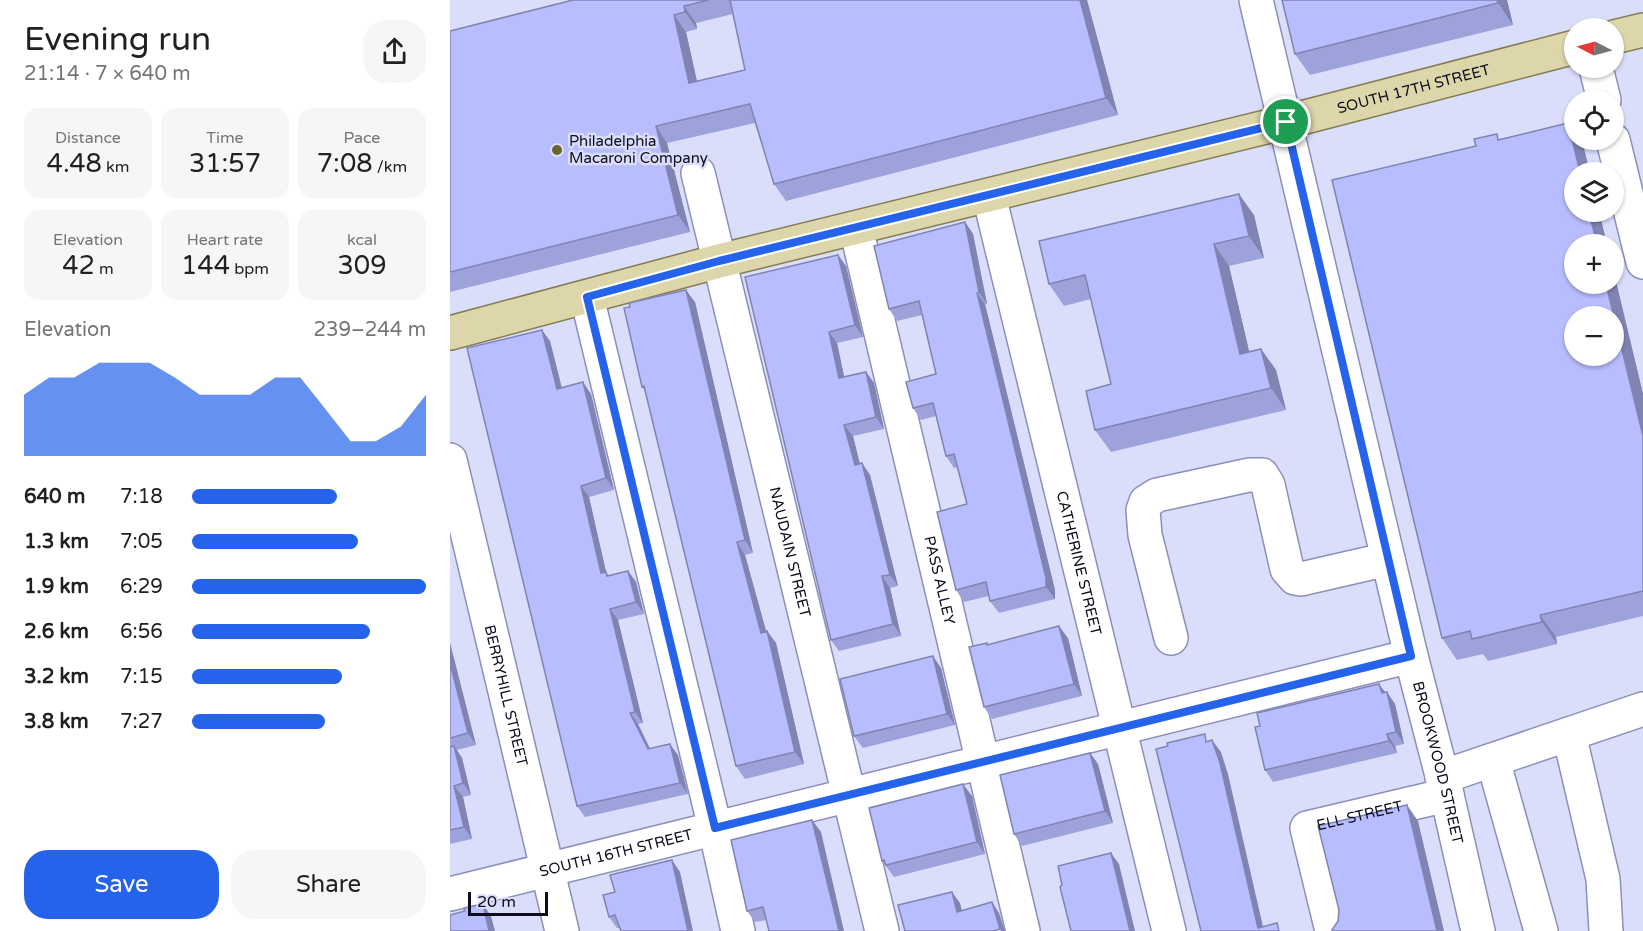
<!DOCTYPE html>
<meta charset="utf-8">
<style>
:root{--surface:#fff;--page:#f6f6f6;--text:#202124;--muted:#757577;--accent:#2563eb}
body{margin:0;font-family:"Varela Round",sans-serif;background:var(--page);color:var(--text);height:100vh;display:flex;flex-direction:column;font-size:22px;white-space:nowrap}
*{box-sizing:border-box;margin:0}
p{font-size:20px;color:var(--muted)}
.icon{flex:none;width:33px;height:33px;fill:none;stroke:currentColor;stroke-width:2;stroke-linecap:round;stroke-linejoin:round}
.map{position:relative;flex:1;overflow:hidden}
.details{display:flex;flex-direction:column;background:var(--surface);width:450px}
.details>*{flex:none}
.needle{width:39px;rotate:276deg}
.tools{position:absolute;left:1114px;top:18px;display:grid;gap:12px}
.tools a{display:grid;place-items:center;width:60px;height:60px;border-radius:50%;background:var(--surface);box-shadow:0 2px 4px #0004;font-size:30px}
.scale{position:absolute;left:18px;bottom:15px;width:80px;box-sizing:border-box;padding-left:6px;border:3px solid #0c0c1c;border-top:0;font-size:16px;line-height:21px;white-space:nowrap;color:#0c0c1c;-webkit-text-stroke:4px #dbdefb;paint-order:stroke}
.pin{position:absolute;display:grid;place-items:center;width:51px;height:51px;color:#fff;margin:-26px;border:3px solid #fff;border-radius:50%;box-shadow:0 2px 6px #0007}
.round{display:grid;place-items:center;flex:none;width:63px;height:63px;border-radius:24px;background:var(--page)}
.summary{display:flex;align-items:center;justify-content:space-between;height:102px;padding:0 24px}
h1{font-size:33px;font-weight:600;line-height:45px}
.stats{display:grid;grid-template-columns:repeat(3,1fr);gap:9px;height:102px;padding:6px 24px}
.stats div{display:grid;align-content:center;border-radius:15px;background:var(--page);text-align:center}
.stats b{font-size:26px;font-weight:600}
.stats small{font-size:16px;font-weight:400}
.stats p{font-size:16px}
.chart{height:168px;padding:12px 24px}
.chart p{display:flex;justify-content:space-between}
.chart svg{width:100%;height:108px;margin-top:6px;fill:var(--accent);opacity:.7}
.primary-button{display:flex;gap:12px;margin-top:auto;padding:12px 24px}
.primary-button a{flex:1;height:69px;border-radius:24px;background:var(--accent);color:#fff;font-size:24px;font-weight:600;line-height:69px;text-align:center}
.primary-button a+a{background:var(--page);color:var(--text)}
ul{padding:0 24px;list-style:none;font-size:20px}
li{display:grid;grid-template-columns:96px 72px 1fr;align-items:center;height:45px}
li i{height:15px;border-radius:8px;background:var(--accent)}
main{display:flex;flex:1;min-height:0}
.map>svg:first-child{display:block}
</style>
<main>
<section class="details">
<div class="summary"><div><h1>Evening run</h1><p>21:14 · 7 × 640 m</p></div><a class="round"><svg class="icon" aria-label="share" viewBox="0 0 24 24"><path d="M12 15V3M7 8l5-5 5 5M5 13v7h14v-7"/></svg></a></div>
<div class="stats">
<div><p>Distance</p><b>4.48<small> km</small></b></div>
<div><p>Time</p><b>31:57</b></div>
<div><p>Pace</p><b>7:08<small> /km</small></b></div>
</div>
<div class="stats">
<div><p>Elevation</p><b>42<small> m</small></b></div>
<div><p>Heart rate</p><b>144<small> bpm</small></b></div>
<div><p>kcal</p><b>309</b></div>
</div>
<div class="chart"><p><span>Elevation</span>239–244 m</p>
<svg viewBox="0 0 160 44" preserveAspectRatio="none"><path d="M0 44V19L10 12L20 12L30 6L40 6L50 6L60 12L70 19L80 19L90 19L100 12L110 12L120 25L130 38L140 38L150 32L160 19V44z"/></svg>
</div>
<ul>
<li><b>640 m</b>7:18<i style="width:62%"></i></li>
<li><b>1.3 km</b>7:05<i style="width:71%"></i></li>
<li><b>1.9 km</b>6:29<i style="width:100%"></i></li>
<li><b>2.6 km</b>6:56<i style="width:76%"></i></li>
<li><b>3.2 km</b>7:15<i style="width:64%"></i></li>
<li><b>3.8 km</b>7:27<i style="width:57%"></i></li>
</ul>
<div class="primary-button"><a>Save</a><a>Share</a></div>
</section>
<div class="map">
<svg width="1193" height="931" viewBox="0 0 1193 931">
<rect width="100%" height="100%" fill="#dbdefb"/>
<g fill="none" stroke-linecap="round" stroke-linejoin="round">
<defs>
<g id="minor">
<path id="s1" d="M806 0 961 656 997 795 1028 931"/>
<path d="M1146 68 1154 100"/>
<path d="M1163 140 1193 262"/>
<path id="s2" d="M248 173 432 931"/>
<path id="s3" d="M539 196 719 931"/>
<path id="s4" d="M406 228 573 931"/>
<path d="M137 297 265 828 288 931"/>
<path id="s5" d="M0 460 112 931"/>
<path d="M721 638 695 535 693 510 696 502 707 495 799 475H812L818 485 837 569 845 578 851 579 938 559"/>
<path d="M1119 734 1153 879 1156 931"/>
<path d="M1043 760 1091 931"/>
<path d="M992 777 1193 709"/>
<path id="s6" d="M0 894 961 656"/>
<path id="s7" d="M882 931 857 828 997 795"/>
</g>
<g id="major">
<path d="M1164 37 1193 30"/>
<path id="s8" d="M0 333 269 261 836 122 1125 47"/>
</g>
</defs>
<use href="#minor" stroke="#8b8fbb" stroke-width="36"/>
<use href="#major" stroke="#847d54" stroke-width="36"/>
<use href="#minor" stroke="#fff" stroke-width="33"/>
<use href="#major" stroke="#dcd6aa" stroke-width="33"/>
</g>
<path fill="#9da3da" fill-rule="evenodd" d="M123 0H637L668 115 336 201 324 184 305 123 217 143 240 232 0 292V31ZM283 14 295 70 247 81 236 32 247 29 246 23Z
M1057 0 1063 25 860 75 845 54Z
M1118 123 1125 133V140L1133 145 1193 394V616L1106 637 1107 644 1038 661 1033 654 1007 660 992 638 1026 146Z
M804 215 814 258 779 266 799 351 811 349 826 370 836 410 661 452 645 430 661 384 641 299 614 306 599 284Z
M515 222 523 234 537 304H535L605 590V599L549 613 540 601 539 596 514 602 506 590 517 504 508 467 504 468 496 456 486 416 471 420 463 408 486 374 472 315 447 321 439 309Z
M388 255 396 266 413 337 387 343 394 377 416 372 424 383 434 429 403 436 409 464 412 463 420 475 448 586 440 588 451 636 389 651 381 640 295 277Z
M245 302 303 553 295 555 316 631H317L326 643 354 764 295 779 286 766 195 391 192 387Z
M100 341 112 388 141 394 164 490 139 497 156 572 159 576 178 571 186 582 194 614 168 620 193 723 188 724 200 749 228 755 238 794 135 817 127 806Z
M618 638 632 696 542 719 534 707 538 645Z
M0 643 26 745 7 750 12 758 21 795 13 797 22 839 0 844Z
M491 668 505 725 413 748 404 736Z
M929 684 945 704 954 744 945 746 947 753 823 782 815 770Z
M640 753 648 764 663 823 572 846 564 834Z
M522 796 535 854 444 877 432 861Z
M362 820 371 832 317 920 305 922 297 911Z
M230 872 170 928H167L159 917 165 892Z"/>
<path fill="#8084b2" d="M630 0H637L668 115 656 98Z
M1047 0H1057L1063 25 1048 3Z
M234 6 246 23 247 29 235 12Z
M224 15 236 32 251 100 239 83Z
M1118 123 1125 133V140H1130L1133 145 1140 172H1130Z
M206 126 217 143 240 232 228 215Z
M789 194 804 215 814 258 799 236Z
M1139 212H1149L1157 244H1147Z
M515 222 523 234 537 304 529 292Z
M764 244 779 266 805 376 790 354Z
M388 255 396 266 413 337 405 325Z
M1164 273 1193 394V436L1156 284H1164Z
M236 290 245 302 303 553 295 540Z
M527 293 535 304 605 590V599L596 587Z
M92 330 100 341 115 401 107 389Z
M379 332 387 343 397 390 389 378Z
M811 349 826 370 836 410 821 388Z
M416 372 424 383 434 429 426 417Z
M133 382 141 394 164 490 156 478Z
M394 425 403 436 413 476 405 465Z
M412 463 420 475 448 586 440 575Z
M131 486 139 497 159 585 151 573Z
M287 542 295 555 320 645 311 633Z
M178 571 186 582 194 614 186 602Z
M432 576 440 588 451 636 443 624Z
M160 609 168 620 193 723 185 712Z
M1090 615 1106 637 1107 644 1092 622Z
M609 626 618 638 632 696 624 684Z
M317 631 326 643 354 764 345 752Z
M0 643 26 745 18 733 0 663Z
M483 656 491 668 505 725 497 714Z
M929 684 937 696V692L945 704 954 744 946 732Z
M180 713 188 724 206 761 198 749Z
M937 734 945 746 947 753 939 741Z
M762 740 771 752 778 774 814 931 808 928Z
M220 744 228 755 238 794 230 783Z
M4 746 12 758 21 795 13 783Z
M640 753 648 764 663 823 655 811Z
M513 784 522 796 535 854 527 842Z
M4 786 13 797 22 839 14 827Z
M957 805 968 821 994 931H987Z
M362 820 371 832 394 931H389Z
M661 853 669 864 685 931H680Z
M222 860 230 872 243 931H238Z
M502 892 510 903 515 923 507 912Z
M542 902 549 913 555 931H551L550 929Z
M33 904 41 916 45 931H39Z"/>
<path fill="#b7bdfe" stroke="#8084b2" stroke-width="1.5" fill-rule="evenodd" d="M123 0H259L234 6 235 12 224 15 239 83 295 70 280 0H630L656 98 324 184 300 104 206 126 228 215 0 272V31Z
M832 0H1047L1048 3 845 54Z
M1118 123 1130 172H1125V212H1139L1147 244H1125V284H1156L1193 436V591L1090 615 1092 622 1022 639 1020 631 992 638 882 180 1026 146 1024 139 1047 134 1048 140ZM1125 316H1164V356H1125Z
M789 194 799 236 764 244 790 354 811 349 821 388 645 430 636 391 661 384 635 275 599 284 589 241Z
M515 222 529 292 527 293 596 578V587L540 601 536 582 506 590 487 512 517 504 504 454 496 456 483 403 463 408 456 382 486 374 469 301 439 309 424 246Z
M388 255 405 325 379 332 389 378 416 372 426 417 394 425 405 465 412 463 440 575 432 576 443 624 381 640 295 277Z
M236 290 295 540 287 542 311 633 317 631 345 752 286 766 194 386 192 387 174 308 180 307 179 303Z
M92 330 107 389 133 382 156 478 131 486 151 573 156 572 157 576 178 571 186 602 160 609 185 712 180 713 198 749 220 744 230 783 127 806 17 348Z
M609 626 624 684 534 707 519 647 537 643V645Z
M483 656 497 714 404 736 390 679Z
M0 663 18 733 0 738Z
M929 684 932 693 937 692 946 732 937 734 939 741 815 770 805 727 810 726 807 713Z
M755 734 756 742 762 740 770 763 808 928 827 923 829 931H751L706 749 718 746 717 743Z
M4 746 13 783 4 786 14 827 0 830V747Z
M640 753 655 811 564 834 550 775Z
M513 784 527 842 436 865 434 860 432 861 419 808Z
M957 805 987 931H882V930L888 921 889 910 868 826Z
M362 820 389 931H319L313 907 297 911 281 840Z
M661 853 680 931H621L610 887 612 885 608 866Z
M222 860 238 931H171L165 915 159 917 153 895 165 892 160 875Z
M502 892 507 912 542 902 550 929 544 931H455L448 905Z
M33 904 39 931H0V915L15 911 14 908Z"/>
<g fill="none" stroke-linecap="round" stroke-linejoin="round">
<defs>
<path id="route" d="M836 122 961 656 265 828 137 297 269 261Z"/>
</defs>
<use href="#route" stroke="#fff" stroke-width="12"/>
<use href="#route" stroke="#2563eb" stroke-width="8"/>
</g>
<circle fill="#6c6430" stroke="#dbdefb" stroke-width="2" cx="107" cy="150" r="6"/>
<g text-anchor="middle" stroke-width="5" stroke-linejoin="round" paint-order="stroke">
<g font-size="15" fill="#0c0c1c" stroke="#dbdefb">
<text dy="5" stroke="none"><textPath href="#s8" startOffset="994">SOUTH 17TH STREET</textPath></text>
<text dy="5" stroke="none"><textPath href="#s2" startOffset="390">NAUDAIN STREET</textPath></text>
<text dy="5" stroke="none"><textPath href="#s3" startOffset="378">CATHERINE STREET</textPath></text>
<text dy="5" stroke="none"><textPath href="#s4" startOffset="362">PASS ALLEY</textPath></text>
<text dy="5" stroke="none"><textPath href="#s5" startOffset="242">BERRYHILL STREET</textPath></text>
<text dy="5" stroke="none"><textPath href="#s1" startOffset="784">BROOKWOOD STREET</textPath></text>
<text dy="5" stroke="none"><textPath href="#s7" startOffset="160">ELL STREET</textPath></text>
<text dy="5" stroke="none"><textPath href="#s6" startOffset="171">SOUTH 16TH STREET</textPath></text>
</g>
<g font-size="15" fill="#0c0c1c" stroke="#dbdefb" text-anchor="start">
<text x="119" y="146">Philadelphia<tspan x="119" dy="17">Macaroni Company</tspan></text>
</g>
</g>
</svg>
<div class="tools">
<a><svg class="needle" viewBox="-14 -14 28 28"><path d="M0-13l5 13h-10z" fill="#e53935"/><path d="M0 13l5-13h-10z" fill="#757577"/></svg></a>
<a><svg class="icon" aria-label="locate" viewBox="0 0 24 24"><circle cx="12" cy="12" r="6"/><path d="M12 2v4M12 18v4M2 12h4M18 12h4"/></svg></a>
<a><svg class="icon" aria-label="layers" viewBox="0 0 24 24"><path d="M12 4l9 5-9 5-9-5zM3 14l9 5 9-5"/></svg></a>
<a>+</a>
<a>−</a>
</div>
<div class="scale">20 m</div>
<div class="pin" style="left:836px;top:122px;background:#1e9e55"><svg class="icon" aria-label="arrive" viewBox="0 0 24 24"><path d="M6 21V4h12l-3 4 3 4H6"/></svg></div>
</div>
</main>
